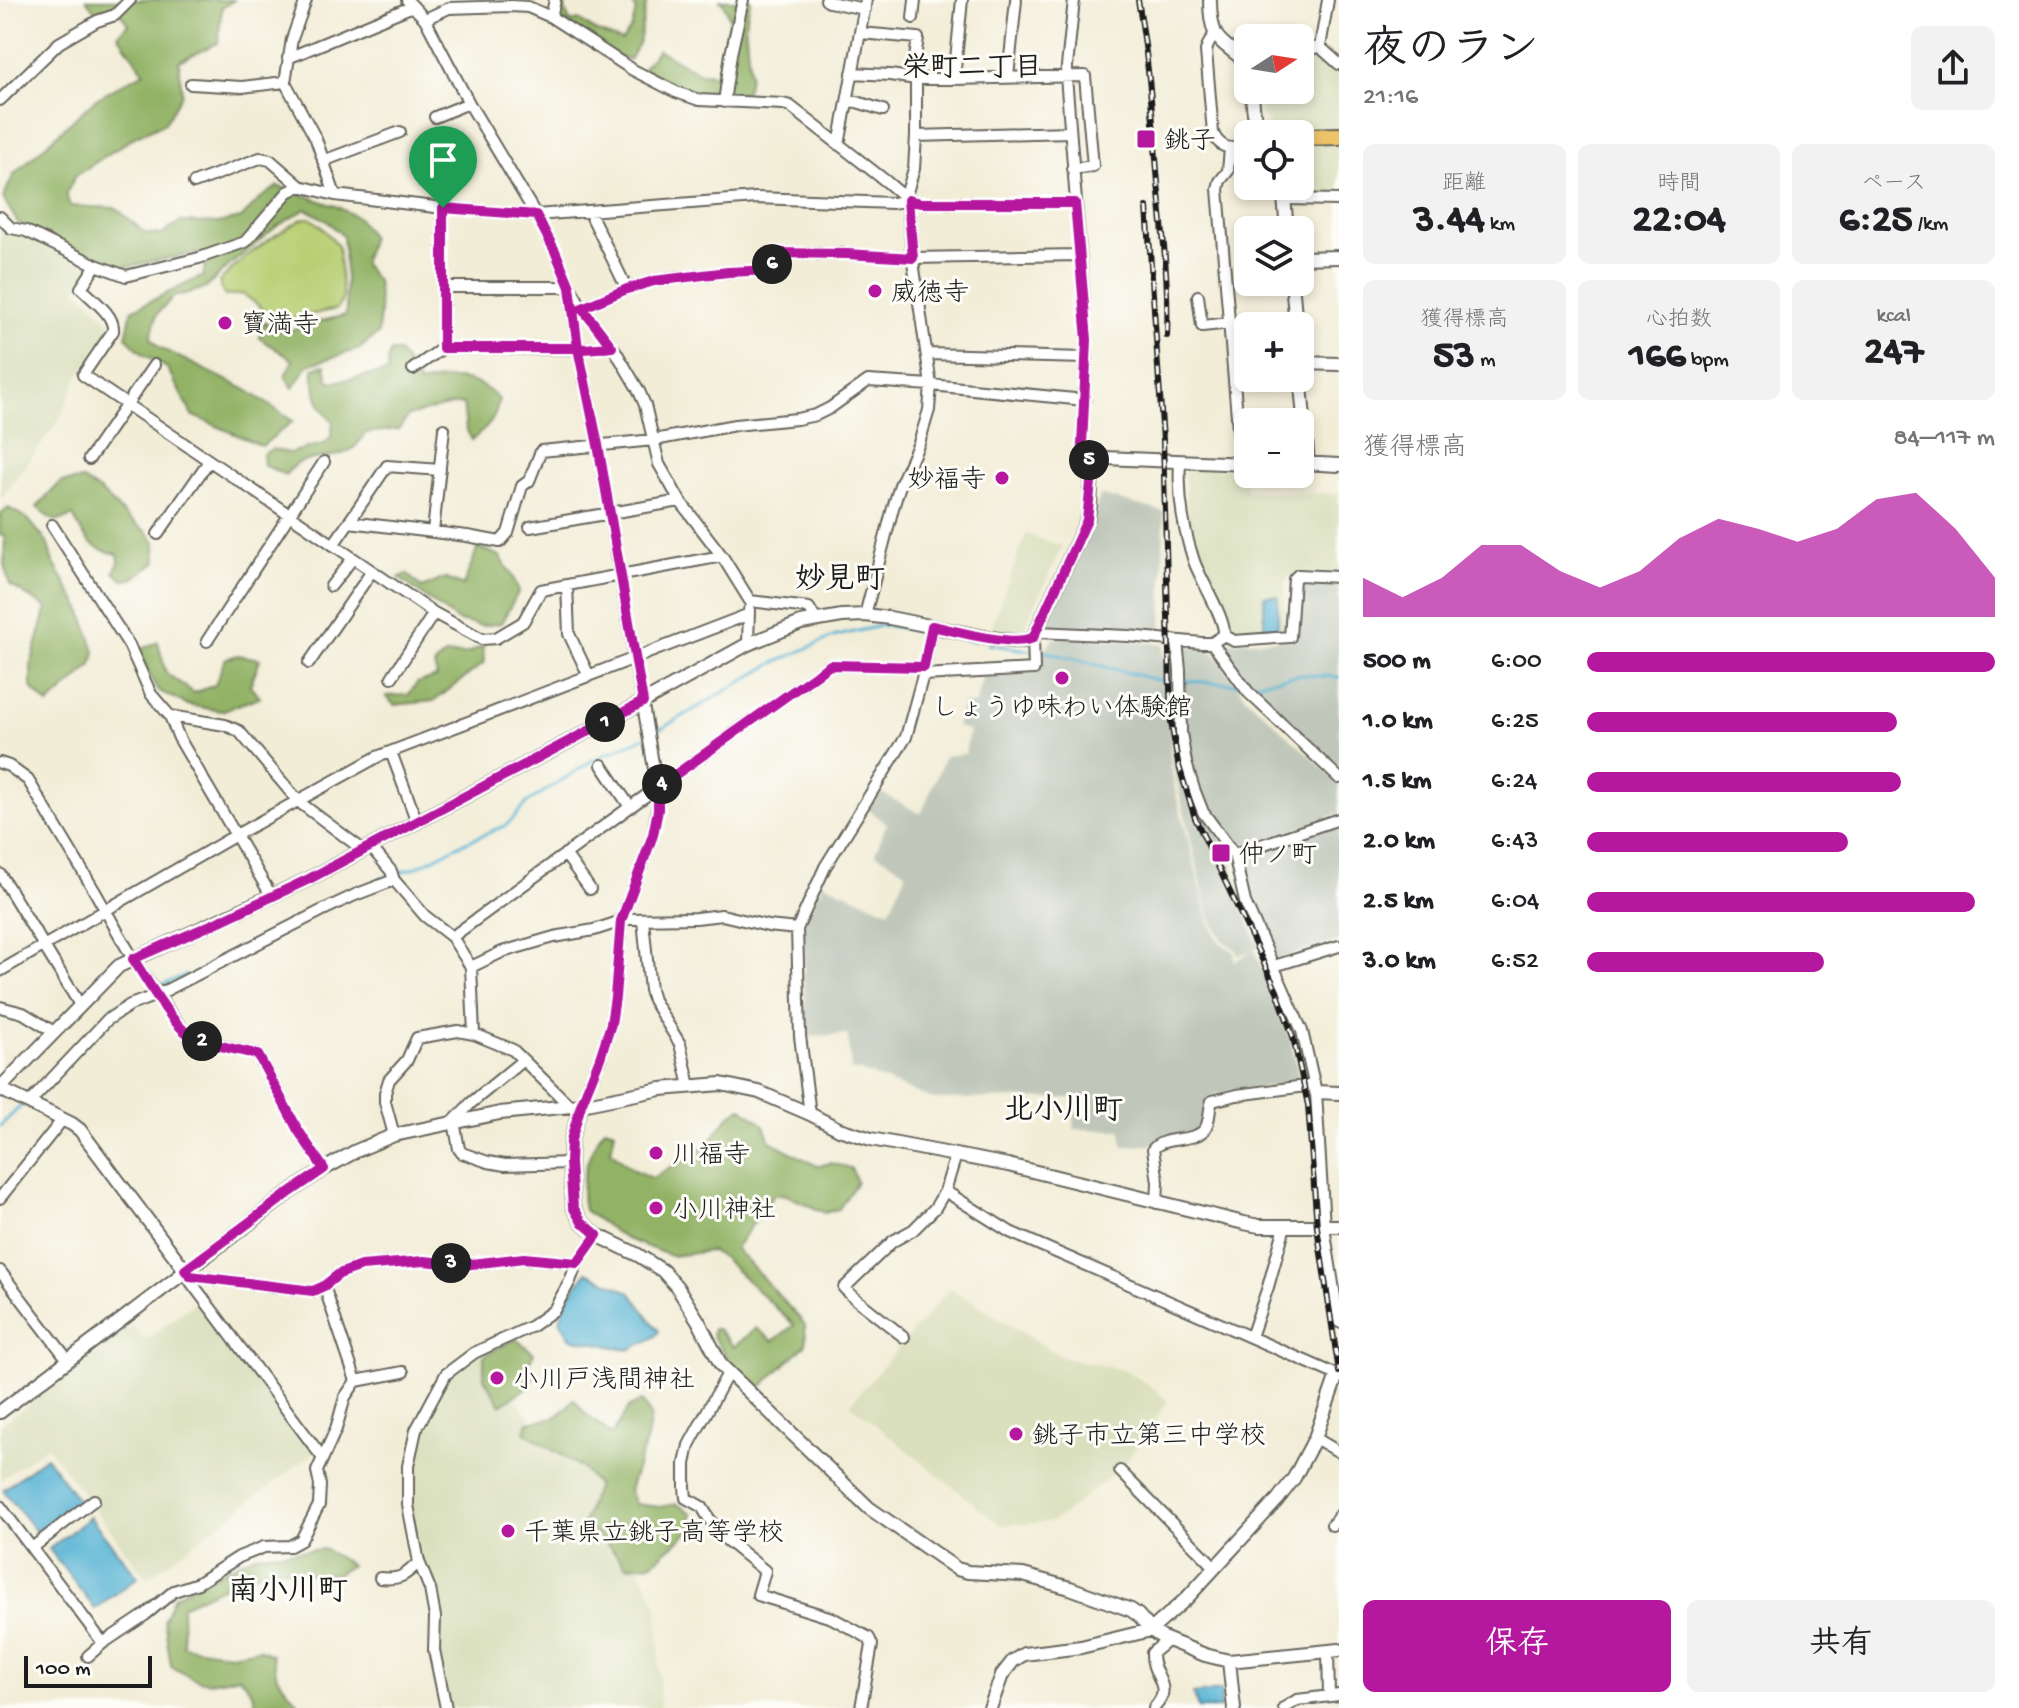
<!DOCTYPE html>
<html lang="ja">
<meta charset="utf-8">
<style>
:root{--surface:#fff;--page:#f2f2f2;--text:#202124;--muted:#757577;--accent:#b5179e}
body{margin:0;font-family:"Gochi Hand","Klee One",sans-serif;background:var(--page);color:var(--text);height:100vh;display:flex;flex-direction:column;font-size:30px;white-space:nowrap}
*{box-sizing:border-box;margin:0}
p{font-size:26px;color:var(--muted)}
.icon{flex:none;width:44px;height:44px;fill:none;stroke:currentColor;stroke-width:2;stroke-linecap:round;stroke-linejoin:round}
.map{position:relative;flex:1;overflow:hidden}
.panel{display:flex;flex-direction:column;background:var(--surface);width:680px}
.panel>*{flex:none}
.needle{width:52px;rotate:78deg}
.controls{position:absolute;left:1234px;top:24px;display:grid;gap:16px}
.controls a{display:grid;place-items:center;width:80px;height:80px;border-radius:12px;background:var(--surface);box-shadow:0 4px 12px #0003;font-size:40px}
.scale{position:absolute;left:24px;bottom:20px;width:128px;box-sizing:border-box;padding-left:8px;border:4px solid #1c1c1c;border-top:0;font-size:22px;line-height:28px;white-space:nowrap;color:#1c1c1c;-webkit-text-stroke:6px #fdfcf7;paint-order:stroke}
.pin{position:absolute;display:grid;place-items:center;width:68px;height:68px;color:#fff;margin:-82px -34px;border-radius:50% 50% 50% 0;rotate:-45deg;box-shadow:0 0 8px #0007}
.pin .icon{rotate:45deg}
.km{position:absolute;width:40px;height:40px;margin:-20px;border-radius:50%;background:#222;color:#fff;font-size:22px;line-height:40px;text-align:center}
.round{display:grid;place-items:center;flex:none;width:84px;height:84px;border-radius:12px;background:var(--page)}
.head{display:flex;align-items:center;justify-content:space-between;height:136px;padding:0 24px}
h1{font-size:44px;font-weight:700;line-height:60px}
.metrics{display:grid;grid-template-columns:repeat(3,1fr);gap:12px;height:136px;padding:8px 24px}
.metrics div{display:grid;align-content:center;border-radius:12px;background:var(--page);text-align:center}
.metrics b{font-size:40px;font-weight:700}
.metrics small{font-size:22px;font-weight:400}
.metrics p{font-size:22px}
.chart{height:224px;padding:16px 24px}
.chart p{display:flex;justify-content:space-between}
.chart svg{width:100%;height:144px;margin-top:8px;fill:var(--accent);opacity:.7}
.action{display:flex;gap:16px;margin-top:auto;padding:16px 24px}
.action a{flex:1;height:92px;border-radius:12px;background:var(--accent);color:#fff;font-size:32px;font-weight:700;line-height:92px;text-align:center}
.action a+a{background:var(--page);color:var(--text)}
ul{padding:0 24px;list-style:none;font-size:26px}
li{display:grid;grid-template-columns:128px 96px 1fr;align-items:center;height:60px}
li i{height:20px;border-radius:10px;background:var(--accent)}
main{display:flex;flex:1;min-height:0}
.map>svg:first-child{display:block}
</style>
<main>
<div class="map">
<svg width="1339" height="1708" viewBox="0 0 1339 1708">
<rect width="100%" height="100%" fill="#fdfcf7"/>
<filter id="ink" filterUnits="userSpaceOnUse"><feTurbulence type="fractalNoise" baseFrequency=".0125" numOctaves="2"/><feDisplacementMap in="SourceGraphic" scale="16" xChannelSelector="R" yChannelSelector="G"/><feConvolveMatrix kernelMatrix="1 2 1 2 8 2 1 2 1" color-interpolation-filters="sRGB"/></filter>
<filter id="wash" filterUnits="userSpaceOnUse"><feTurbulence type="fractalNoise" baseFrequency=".006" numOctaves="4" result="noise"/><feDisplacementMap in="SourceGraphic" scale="32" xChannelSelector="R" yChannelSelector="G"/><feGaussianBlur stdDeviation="1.8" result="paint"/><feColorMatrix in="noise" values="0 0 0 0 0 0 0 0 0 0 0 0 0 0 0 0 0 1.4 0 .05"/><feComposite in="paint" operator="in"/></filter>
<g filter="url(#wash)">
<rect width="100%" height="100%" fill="#f2edd7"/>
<path fill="#dadfbd" d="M1328 50 1339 61V197H1290L1289 186H1300V134H1287V130L1270 127 1262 115 1259 90H1300V55Z
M0 224 8 233 26 235 89 266V269L77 289 106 318 110 328 78 377 59 421 0 500Z
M1248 468 1246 489 1249 491 1339 494V574L1296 573 1288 577 1285 582 1286 632 1284 634 1234 636 1201 567 1188 521 1184 469Z
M1026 534 1062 546 1021 636 991 627Z
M950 1288 1062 1357 1127 1371 1155 1389 1168 1401 1124 1465 1063 1515 1050 1522 1000 1525 850 1404Z
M198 1300 315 1452 149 1577 143 1574 47 1446 0 1480V1425L133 1325 146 1340Z
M488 1346 497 1373 532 1420 573 1439 608 1483 633 1556 658 1606 660 1708H446L435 1617 408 1505 411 1449 440 1383Z"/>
<path fill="#c0c7ba" d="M1100 495 1164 512 1162 635 1049 626 1048 617 1092 522Z
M1298 582 1339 583V773L1251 690 1221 650V645L1229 642 1292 639Z
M1067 636 1163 644 1168 725H1175L1182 764 1229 853 1240 890 1238 897 1259 947 1237 956V950L1223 941 1209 916 1174 770 1169 730 1171 767 1176 794 1209 921 1219 942 1235 952 1234 962 1254 950 1291 1042 1300 1082 1213 1095 1202 1125 1193 1133 1159 1138 1152 1145 1123 1146 1121 1130 1074 1129V1098L933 1099 860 1071H851L848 1034 806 1037 803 929 805 920 823 883 889 911 907 872 875 853 887 823 864 807 876 790 921 814 945 756 965 754 969 731 956 726 963 703 975 705 984 675 1036 672 1038 650 1048 646 1052 640 1059 637Z
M1184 645 1209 646 1244 695 1339 783V813L1290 832 1237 848 1234 846 1204 804 1193 768 1187 739 1183 706 1186 696 1181 648Z
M1339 824V941L1278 959 1274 958 1248 901 1238 858 1240 855Z"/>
<path fill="#b8cf73" stroke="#6a7648" stroke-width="2" d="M304 218H310L321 226 338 246 343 298 337 309 280 321 243 294 225 296 219 282C243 257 273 235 304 218Z"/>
<path fill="#92b265" stroke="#576740" stroke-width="2" d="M86 0H234L222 8 218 43 179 61 182 94 165 123 136 136 75 176 66 194 70 206 116 208 145 233 162 235 179 222 218 223 241 218 261 198 278 186 338 207 358 218 371 236 363 264 377 281 380 312 378 334 359 349 308 365 293 388 285 376 293 360 259 338 264 322 285 332 305 325 346 315V279L343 236 326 220 306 209 276 227 225 269 206 288 173 297 157 314 151 338 160 348 247 390 293 421 262 446 192 415 167 368 143 354 126 337 132 310 203 276 205 264 196 253 119 268 18 223 3 198 14 174 96 99 144 72 118 35 128 24 115 6 97 14Z
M559 0H566L565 9 570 22 579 20 595 31 622 41 632 27 636 10 631 0H647L639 43 629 60 618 57 556 16Z
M719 0H751L745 24 750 75 746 91C705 105 678 85 642 69L658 50 700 73 716 74 730 19 723 2Z
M391 352H399L420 384C451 376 477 375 499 400 495 421 488 427 472 440L466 429 463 404C443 405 427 412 408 416L399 429 365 433C351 462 326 454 301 462 295 464 290 470 285 475L264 465 263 454 272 449 289 453 326 443 331 437 333 421C316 407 315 389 313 368L325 365 328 380 334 382 388 372V358Z
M83 480 101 492 129 519 147 532 155 542 156 562 132 579 123 580 114 572 119 562 118 554C89 549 86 540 73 516 53 524 52 521 37 507L61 482Z
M9 508 28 519 47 542 53 562 81 609 95 651 92 665 48 705 31 687V664L47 608 10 585 4 565 5 537 0 535V514Z
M478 547 500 556 513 577 519 591 501 623 482 626 458 621 399 578 407 574 422 588 445 578 463 586Z
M158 642 166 673 194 693 215 685 225 659 238 655 260 659 250 686 260 697 221 711 188 705 157 690 138 650Z
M483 646 484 663 434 701 394 705 386 696 408 695 417 683 437 677 434 665 445 655 466 654Z
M742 1108 764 1125 770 1141 817 1166 831 1163 851 1168 857 1182 839 1209 825 1213 784 1194 774 1195 735 1248 802 1321 805 1325 806 1344 761 1387 745 1385 712 1335 713 1329H718L734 1347 756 1328 773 1341 794 1325 723 1258 711 1251 671 1256 624 1238 584 1210C578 1183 588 1150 605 1128L615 1131 611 1151 632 1169 652 1178 706 1146 729 1116Z
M516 1339 534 1353 527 1366 536 1374 526 1388 501 1405 484 1378V1356Z
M574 1399 586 1414 612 1435 629 1407 642 1401 651 1416 647 1439 629 1490 635 1504 659 1507 677 1504 692 1513V1529L651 1564 626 1566 610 1547 583 1524 597 1485 583 1469 525 1432 528 1422C554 1419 557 1420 574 1399Z
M324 1549 351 1565 337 1574H308L273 1567 230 1583 182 1606 183 1646 230 1654 258 1649 272 1655 277 1677 302 1708H257L253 1694 239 1676C207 1685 199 1684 171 1666L164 1620 174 1596 256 1554Z"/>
<path fill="#56b3d4" stroke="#396878" stroke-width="2" d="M1264 596H1278V628H1264Z
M587 1272 630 1292 659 1331 655 1337 629 1350 570 1338 560 1320 567 1298Z
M46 1457 78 1500 37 1533 3 1490Z
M90 1517 138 1577 95 1609 49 1549Z
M1221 1690V1708H1198L1193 1694Z"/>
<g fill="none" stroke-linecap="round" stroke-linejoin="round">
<path stroke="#56b3d4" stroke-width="3" d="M988 644 1027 650 1047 652 1157 680 1176 681
M1183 681 1240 684
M1247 684 1299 675 1339 677
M652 734 772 664 833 637 884 625 976 641
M365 886 395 873 415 868 457 846 504 826C514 821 519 810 528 802L593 760 645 737
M156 988 186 975
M105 1016 113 1007 149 991
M0 1126 23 1104"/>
</g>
</g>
<g filter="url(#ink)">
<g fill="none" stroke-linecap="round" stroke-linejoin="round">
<defs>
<path id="minor" d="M306 0 292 39 285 82 316 139 335 195
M407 0 425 19 469 103 536 215 555 251 570 287 582 308 615 350 639 391 645 405 659 464 680 501 722 556 750 601 809 608 816 620
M826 0 829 2 865 9
M1074 0 1066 76 1087 340 1082 445 1087 458 1093 464
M551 17 555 0
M913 18 915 0
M425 19 449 8 511 6 528 7 551 17 633 70 676 92 699 100 783 104 790 106 887 182 908 200
M860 33 918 38 912 78
M1215 33 1208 45 1206 51 1213 133C1220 150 1232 149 1248 147
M1320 47 1328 0
M1320 47 1339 64
M1300 50 1320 47
M288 58 413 6
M852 73 890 75 916 79H954L1085 76 1093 166 1072 169
M1008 77 1016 0
M954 79 962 0
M191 84 242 87 285 82
M0 100 59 43 97 21 115 15 130 0
M848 101 857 102 883 110
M724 102 731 54 743 0
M435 117 469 103
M916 136 1070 132
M839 145 866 0
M1230 149 1228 171 1220 181 1218 189 1241 464
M323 161 400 132
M194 183 260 158 270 160 300 186
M1284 199 1339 200
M589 211 627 289
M0 217 11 228 26 231 96 265 126 276 199 258 245 242 288 192 300 186 335 195 443 208 536 215 756 198 893 203 908 200 920 203H1075
M96 265 81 288C93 300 115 315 113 331L83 375 434 613 482 639 496 638 523 622 541 590 722 556
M443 287H570
M570 287 578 348 598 445 659 798 653 835 621 921 615 997 611 1024 600 1058 581 1105
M1198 296 1202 326 1231 323
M582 308 627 289 654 281 728 272 772 270V253L847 254 913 258 1079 255
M443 348V208
M927 354 1087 358
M413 369 443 348 583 349 612 347
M89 459 154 365
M349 522 387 466 440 470
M52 525 129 645 151 694 170 716 179 738 272 897
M530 527 680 501
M433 532 444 429
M158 534 209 461
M333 545 349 522 467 536 500 542 508 533 522 486 529 481 541 451 654 440 735 425 797 419 816 415 830 408 868 381 931 385 1085 400
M567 585 569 634 589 676
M331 586 353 558
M865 615 893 508 900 485 919 443 929 410 931 385 912 255 907 192 914 169 916 136V79
M1037 632 1128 636 1202 643H1212L1224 635C1226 619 1200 579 1194 561 1183 529 1178 495 1180 462
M1224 635 1234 641 1290 637 1294 579 1298 575 1339 577
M207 641 324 462
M1177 641 1180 670 1181 733 1186 763 1194 789 1203 812 1234 854 1245 902 1302 1031 1316 1092 1324 1227 1339 1322
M1212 643 1248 692 1339 778
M748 644 749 610
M309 663 372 571
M923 675 1034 669 1033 638
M392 677 434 613
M170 716 225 725 239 731 299 802 363 850
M391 752 417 822
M0 763 9 766 28 780 94 890 133 959 172 1016 188 1035 204 1041 258 1055 298 1130 324 1169
M602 765 630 807
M370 846 391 871 394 880 425 916 452 937 471 967 474 1034 513 1050 570 1106
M565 854 590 889
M1234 854 1339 819
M0 874 80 1005
M643 920 650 990 653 1000 680 1044 690 1086
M452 937 630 807 830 665 924 667
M1274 966 1339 946
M471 967 502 952 554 937 594 930 628 919 696 918 722 915 768 926 797 929
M0 971 236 835 377 757 747 615
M0 1007 23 1013 54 1032
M523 1060 471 1103 454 1121 459 1149 462 1153 488 1162 505 1165 570 1163
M29 1103 107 1020 130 1005 157 995 321 911 355 895 394 880
M810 1114 800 1036 797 929 825 867 906 737 923 675 932 626
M394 1135 385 1102V1093L389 1080 407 1060 417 1038 458 1031 474 1034
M945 1191 1010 1232 1337 1375
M0 1198 63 1119
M1157 1203 1158 1182 1153 1149C1166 1134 1197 1144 1206 1127 1210 1120 1209 1108 1212 1101L1237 1095 1313 1085
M185 1270 190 1276 313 1291 324 1286 339 1274 361 1266 424 1261 463 1265 524 1258 577 1263
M0 1271 68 1360
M190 1276 191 1282 322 1457
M324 1286 356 1381
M904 1337 852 1296 844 1288 893 1241 913 1230 935 1208 945 1191 956 1155
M1251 1337 1268 1287 1285 1226
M728 1373 689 1445 685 1464V1487L686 1498 702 1507 718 1533 765 1571 758 1595 832 1618 869 1638 872 1645 861 1708
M1315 1438 1339 1452
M1120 1471 1215 1567
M0 1506 103 1643
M1332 1525 1339 1516
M32 1548 94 1500
M380 1578C400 1580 405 1576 419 1562
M1328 1651 1329 1695
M88 1656 103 1643 145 1615 174 1591 198 1583 239 1557 264 1547 290 1546 301 1540 319 1505 320 1485 317 1471 336 1429 345 1397 356 1381 403 1372
M446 1708 434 1650 435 1617 430 1589 419 1562 408 1505V1466L416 1430 446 1374 474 1353 532 1326 554 1310 570 1281 577 1263 597 1235
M1154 1708C1175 1685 1151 1678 1152 1653L1168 1640
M1284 1708 1297 1700 1339 1695"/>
<path id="tertiary" d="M1210 0C1210 10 1211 23 1215 33 1221 46 1239 53 1248 65
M1252 90C1253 106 1252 123 1266 134
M1283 186 1287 230
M1300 258 1339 257
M1292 282 1296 326
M1234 360 1248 361
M1300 363 1339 364
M1300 374 1308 463
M1302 463 1339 465
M0 1088 119 966 309 879 643 702 748 644 801 623 842 616 865 615 890 618 984 637 1020 642 1033 638 1087 520 1090 506 1092 469C1094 462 1098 459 1104 458L1248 464
M0 1089 72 1124 80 1130 185 1270
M1316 1092 1339 1093
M581 1105 571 1140 570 1163 573 1207 582 1222 597 1235 638 1255 663 1271 677 1287 699 1322 721 1365 869 1508 957 1569 968 1572 1023 1575 1070 1588 1131 1610 1138 1615 1151 1630 1163 1638 1205 1655 1229 1661 1339 1650
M0 1412 289 1193 324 1169 356 1151 394 1135 500 1113 581 1105 661 1089 721 1084 759 1092 810 1114 839 1129 871 1139 1008 1165 1244 1223 1259 1226H1339
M1229 1661 1234 1708
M990 1708 1002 1675 1013 1661 1024 1654 1081 1647 1151 1630 1186 1599 1278 1499 1294 1478 1315 1438 1337 1375 1339 1373"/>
<path id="primary" d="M1300 137 1339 136"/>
</defs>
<use href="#minor" stroke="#67655d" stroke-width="14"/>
<use href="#tertiary" stroke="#67655d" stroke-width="16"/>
<use href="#primary" stroke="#67655d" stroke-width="20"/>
<use href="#minor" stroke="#fff" stroke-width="10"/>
<use href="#tertiary" stroke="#fff" stroke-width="12"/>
<use href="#primary" stroke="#efc469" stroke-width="16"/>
<defs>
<path id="rail" d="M1138 0C1149 61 1153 122 1158 183 1163 234 1169 285 1167 336
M1147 207 1163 440 1171 722 1178 763 1195 818 1277 991 1293 1037 1308 1105 1317 1227 1339 1372"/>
</defs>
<use href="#rail" stroke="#1c1c1c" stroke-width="6"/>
<use href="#rail" stroke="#fdfcf7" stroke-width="3" stroke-dasharray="9" stroke-linecap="butt"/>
</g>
</g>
<g fill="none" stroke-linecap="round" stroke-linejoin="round" filter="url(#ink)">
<defs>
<path id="route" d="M443 208 536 215 555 251 570 287 578 348 598 445 643 702 309 879 220 921 133 959C146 978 172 1025 191 1036 206 1044 240 1050 258 1055L298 1130 324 1169 289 1193 185 1270 190 1276 313 1291 324 1286 339 1274 361 1266 424 1261 463 1265 524 1258 577 1263 597 1235 582 1222 573 1207 570 1163 571 1140 581 1105 600 1058 611 1024 615 997 621 921 653 835 658 810V787L830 665 924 667 932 626C956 631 1011 647 1033 638L1087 520 1093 464 1087 458 1082 445 1087 340 1075 203H920L908 200 913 258 847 254 772 253V270L728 272 654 281 627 289 582 308 612 347 583 349 578 348H443V208"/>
</defs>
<use href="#route" stroke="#fff" stroke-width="16"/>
<use href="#route" stroke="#b5179e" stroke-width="10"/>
</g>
<g fill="#b5179e" stroke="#fdfcf7" stroke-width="3">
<rect x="1136" y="129" width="20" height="20" rx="4"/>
<circle cx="875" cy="291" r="8"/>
<circle cx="225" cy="323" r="8"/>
<circle cx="1002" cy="478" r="8"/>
<circle cx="1062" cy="678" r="8"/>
<rect x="1211" y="843" width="20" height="20" rx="4"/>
<circle cx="656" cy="1153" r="8"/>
<circle cx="656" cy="1208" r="8"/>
<circle cx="497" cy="1378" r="8"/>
<circle cx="1016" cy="1434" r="8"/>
<circle cx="508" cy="1531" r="8"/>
</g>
<g text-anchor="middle" stroke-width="6" stroke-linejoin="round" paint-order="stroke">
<g font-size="26" fill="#1c1c1c" stroke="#fdfcf7" text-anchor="start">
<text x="1164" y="148">銚子</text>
<text x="891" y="300">威徳寺</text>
<text x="241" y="332">寶満寺</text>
<text x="986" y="487" text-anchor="end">妙福寺</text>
<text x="1062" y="715" text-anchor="middle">しょうゆ味わい体験館</text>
<text x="1239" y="862">仲ノ町</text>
<text x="672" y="1162">川福寺</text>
<text x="672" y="1217">小川神社</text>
<text x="513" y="1387">小川戸浅間神社</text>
<text x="1032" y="1443">銚子市立第三中学校</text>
<text x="524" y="1540">千葉県立銚子高等学校</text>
</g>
<g font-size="28" font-weight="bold" fill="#1c1c1c" stroke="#fdfcf7">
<text x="972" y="75">栄町二丁目</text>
</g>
<g font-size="30" font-weight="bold" fill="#1c1c1c" stroke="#fdfcf7">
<text x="840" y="587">妙見町</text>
<text x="1063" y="1118">北小川町</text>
<text x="288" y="1599">南小川町</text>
</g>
</g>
</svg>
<div class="controls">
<a><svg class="needle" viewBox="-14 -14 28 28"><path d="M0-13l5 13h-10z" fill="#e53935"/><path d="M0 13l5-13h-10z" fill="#757577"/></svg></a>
<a><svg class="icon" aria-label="locate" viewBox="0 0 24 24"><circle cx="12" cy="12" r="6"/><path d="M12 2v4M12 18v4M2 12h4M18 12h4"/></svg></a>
<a><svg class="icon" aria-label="layers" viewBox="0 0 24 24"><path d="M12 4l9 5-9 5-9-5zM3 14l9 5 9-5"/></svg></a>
<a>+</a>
<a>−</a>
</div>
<div class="scale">100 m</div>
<div class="pin" style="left:443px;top:208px;background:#1e9e55"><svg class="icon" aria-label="arrive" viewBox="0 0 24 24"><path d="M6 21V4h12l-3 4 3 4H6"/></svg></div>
<b class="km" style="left:605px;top:722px">1</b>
<b class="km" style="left:202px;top:1041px">2</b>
<b class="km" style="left:451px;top:1263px">3</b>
<b class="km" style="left:662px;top:784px">4</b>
<b class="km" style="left:1089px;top:460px">5</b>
<b class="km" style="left:772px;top:264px">6</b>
</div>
<section class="panel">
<div class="head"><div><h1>夜のラン</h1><p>21:16</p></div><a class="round"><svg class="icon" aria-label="share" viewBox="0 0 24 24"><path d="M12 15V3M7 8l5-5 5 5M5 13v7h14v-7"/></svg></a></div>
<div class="metrics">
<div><p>距離</p><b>3.44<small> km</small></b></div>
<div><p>時間</p><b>22:04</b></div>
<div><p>ペース</p><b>6:25<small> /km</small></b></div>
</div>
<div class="metrics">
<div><p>獲得標高</p><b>53<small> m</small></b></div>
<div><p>心拍数</p><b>166<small> bpm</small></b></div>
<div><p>kcal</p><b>247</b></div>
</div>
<div class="chart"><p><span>獲得標高</span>84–117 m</p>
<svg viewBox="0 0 160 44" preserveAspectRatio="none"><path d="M0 44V32L10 38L20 32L30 22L40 22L50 30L60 35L70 30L80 20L90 14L100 17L110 21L120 17L130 8L140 6L150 17L160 32V44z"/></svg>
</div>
<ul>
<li><b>500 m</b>6:00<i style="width:100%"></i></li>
<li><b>1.0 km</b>6:25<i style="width:76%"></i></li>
<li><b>1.5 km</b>6:24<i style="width:77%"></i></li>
<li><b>2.0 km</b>6:43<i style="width:64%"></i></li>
<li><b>2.5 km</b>6:04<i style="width:95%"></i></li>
<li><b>3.0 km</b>6:52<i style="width:58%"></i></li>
</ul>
<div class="action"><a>保存</a><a>共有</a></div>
</section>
</main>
